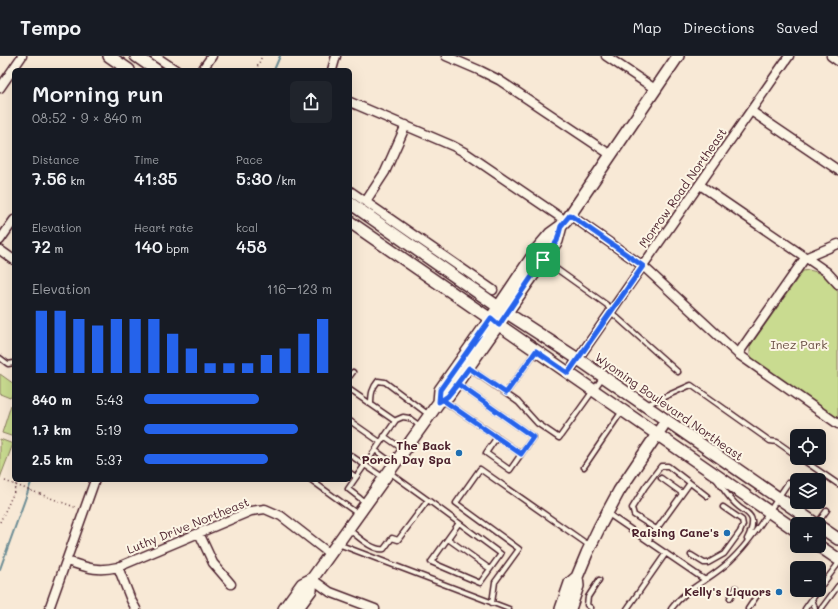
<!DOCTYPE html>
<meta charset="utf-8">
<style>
:root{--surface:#171b24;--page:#20242c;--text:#f1f3f6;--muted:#9ea1a6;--line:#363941;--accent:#2563eb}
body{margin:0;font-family:Mali,sans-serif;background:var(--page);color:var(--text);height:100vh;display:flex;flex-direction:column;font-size:15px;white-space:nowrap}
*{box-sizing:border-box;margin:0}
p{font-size:13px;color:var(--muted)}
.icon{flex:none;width:22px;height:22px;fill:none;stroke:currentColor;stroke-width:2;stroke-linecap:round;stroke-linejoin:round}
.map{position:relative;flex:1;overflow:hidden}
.sheet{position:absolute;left:12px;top:12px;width:340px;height:414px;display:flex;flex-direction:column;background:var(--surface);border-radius:6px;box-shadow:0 4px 16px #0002}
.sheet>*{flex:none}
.fabs{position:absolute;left:790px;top:373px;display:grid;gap:8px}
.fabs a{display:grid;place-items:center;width:36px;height:36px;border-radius:6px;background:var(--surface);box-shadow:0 4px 16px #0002;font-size:20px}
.pin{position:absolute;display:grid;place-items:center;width:34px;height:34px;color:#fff;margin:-17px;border-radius:8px;box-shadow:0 2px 6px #0006}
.round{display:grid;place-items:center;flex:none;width:42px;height:42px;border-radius:6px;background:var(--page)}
.head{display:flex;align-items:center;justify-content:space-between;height:68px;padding:0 20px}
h1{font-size:22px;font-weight:600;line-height:30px}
.stats{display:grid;grid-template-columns:repeat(3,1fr);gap:6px;height:68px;padding:4px 20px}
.stats div{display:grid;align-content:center}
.stats b{font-size:17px;font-weight:600}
.stats small{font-size:11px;font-weight:400}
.stats p{font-size:11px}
.chart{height:112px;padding:8px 20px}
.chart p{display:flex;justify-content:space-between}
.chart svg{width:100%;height:72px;margin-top:4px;stroke:var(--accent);stroke-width:6}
ul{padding:0 20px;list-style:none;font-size:13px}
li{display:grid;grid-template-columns:64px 48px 1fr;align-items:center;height:30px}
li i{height:10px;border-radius:5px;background:var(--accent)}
header{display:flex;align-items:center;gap:24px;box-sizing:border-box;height:56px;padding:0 20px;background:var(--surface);border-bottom:1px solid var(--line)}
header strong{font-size:19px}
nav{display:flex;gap:22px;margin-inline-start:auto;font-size:14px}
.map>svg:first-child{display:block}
</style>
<header>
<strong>Tempo</strong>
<nav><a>Map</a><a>Directions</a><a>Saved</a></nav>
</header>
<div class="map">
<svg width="838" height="553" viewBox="0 0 838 553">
<rect width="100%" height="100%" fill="#f8e9d6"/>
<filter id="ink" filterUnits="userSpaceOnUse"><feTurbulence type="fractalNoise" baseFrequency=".025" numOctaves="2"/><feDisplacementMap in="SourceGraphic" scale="8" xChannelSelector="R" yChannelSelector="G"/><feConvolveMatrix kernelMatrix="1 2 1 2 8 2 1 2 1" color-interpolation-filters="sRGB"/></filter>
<g filter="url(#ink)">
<path fill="#c9db90" stroke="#8a7d5e" d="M809 214C823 217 831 224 838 236V362L754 305 750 298V290L803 215Z
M0 318 14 328V337L10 342 0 338Z
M11 349 14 352V381L2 377Z
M0 383 13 388 0 422Z"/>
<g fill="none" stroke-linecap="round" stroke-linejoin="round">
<path stroke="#6d8d95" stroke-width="2" d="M274 14 280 0
M0 513 32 424"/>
<defs>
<path id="lane" d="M544 204 607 249 611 256 678 316
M0 302 8 308 14 307
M469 312 518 346 537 367 559 382 603 321
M350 320 353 316
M350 334 395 365
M506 337 536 295
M444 345 497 381 486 397 510 414 533 381 458 328
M371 348C371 338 372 332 378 325L385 326 429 359
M646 349 691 329 770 385 777 386 797 400
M350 365 380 386
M384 380 404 394
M497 381 521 398
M375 394 394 408
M350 399 384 422
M800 402 838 428
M584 411 622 355
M350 417 356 421
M661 422 682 437
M311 424 358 458
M717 424C724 434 730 444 739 451 744 455 751 458 752 464 753 471 750 477 747 483
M428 444 501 498 480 527 431 506 459 467
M366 447 348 433 396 364 403 361 409 362 420 370
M607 457 705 524
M817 468 827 454
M348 473C358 480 372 495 384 493L392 482 398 484 428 444 389 416
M656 473 634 459 632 452 645 431 661 410H668L707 440
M448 483 490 513
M648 485 690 427
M338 488 509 553
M691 499 704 507H708L724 498 740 476 743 469 742 464 723 451
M819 533 838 508
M730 542 736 532
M812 543 819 534
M492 547 495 526 519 493 456 447 480 413 590 490
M591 552 587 549 588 541 599 524
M627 553 666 497
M671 553C687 531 712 523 731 504 754 482 770 453 788 427
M748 553 758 538
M805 553 812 543 815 552
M821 553 838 530"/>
<path id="street" d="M155 0 176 14
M446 0 481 15 499 24 611 99
M606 0 655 33
M831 0 838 5
M202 14 212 0
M332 14 336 0
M0 32 22 0
M350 46 453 90 466 97 566 165
M751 55 838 114
M700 129 827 216 838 228
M350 135 493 234
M366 145 385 116 406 69
M570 159 643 210 738 298 838 368
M0 184 14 164
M0 194 14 204
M738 298 805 202 838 188
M568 317 789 0
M199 477 213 507 231 528
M67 505C88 512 97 516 118 511L251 455 265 453 281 460 330 498
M118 511 131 544 136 553
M312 523 330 536 375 553
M49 553 95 424"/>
<path id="secondary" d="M109 0 129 14
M136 0 156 14
M350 147 507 257 578 303 816 468
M350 166 797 475
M439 346 440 334 491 262 538 192 550 178 561 170 566 165 678 0
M819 470 838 483
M819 490 838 503
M284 553 302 528 312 523 439 346 448 340 557 185 561 170
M297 553 311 534 312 523
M561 553 570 527 577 521
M570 553 578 530 577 521 587 497 600 470 619 435 666 365"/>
</defs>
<use href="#lane" stroke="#4a1f2b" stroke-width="7"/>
<use href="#street" stroke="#4a1f2b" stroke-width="11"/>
<use href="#secondary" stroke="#4a1f2b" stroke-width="14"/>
<path stroke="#4a1f2b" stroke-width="1.5" stroke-dasharray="1 3" stroke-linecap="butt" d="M256 14 262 0
M40 438 77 452
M0 466 14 436 17 424"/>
<use href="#lane" stroke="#fcf5e5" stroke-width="4"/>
<use href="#street" stroke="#fcf5e5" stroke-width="8"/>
<use href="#secondary" stroke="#fcf5e5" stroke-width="11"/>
<path stroke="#4a1f2b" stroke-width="1.5" stroke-dasharray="1 3" stroke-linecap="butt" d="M5 425 40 438"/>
</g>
</g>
<g fill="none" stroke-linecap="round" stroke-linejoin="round" filter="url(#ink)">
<defs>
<path id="route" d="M543 204 499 269 491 262 440 334 439 346 448 340 458 328 533 381 521 398 443 344 448 340 469 312 506 337 536 295 568 317 643 210 570 159 561 170 557 185 543 204"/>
</defs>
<use href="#route" stroke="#fff" stroke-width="8"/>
<use href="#route" stroke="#2563eb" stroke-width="5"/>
</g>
<g fill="#1f6fb2" stroke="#fcf5e5" stroke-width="1.5">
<circle cx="459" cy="397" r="4"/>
<circle cx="727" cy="477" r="4"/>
<circle cx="779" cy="536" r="4"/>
</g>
<g text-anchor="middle" stroke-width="4" stroke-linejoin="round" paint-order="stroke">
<g font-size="12" fill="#4a1f2b" stroke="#fcf5e5">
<text transform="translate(683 132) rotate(-55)" y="4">Morrow Road Northeast</text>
<text transform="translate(669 351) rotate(35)" y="4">Wyoming Boulevard Northeast</text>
<text transform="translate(188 470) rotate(-22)" y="4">Luthy Drive Northeast</text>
</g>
<g font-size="12" fill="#6a4e44" stroke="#fcf5e5">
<text x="799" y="293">Inez Park</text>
</g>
<g font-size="12" font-weight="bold" fill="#4a1f2b" stroke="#fcf5e5" text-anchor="end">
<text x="451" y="394">The Back<tspan x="451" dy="14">Porch Day Spa</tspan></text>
<text x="719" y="481">Raising Cane's</text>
<text x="771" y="540">Kelly's Liquors</text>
</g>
</g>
</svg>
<div class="fabs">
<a><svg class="icon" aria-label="locate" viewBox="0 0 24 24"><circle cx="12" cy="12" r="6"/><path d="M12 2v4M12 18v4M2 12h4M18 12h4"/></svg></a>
<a><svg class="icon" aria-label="layers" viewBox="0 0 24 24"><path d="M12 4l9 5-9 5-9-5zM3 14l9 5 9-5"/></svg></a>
<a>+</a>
<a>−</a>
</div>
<div class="pin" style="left:543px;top:204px;background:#1e9e55"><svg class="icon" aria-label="arrive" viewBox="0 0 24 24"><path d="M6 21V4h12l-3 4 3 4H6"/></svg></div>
<section class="sheet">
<div class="head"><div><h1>Morning run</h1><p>08:52 · 9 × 840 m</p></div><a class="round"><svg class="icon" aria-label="share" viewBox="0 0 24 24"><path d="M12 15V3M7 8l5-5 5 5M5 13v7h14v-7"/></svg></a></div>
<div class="stats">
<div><p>Distance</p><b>7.56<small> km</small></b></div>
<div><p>Time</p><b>41:35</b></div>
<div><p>Pace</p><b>5:30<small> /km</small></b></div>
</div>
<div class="stats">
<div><p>Elevation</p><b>72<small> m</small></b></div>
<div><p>Heart rate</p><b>140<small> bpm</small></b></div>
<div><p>kcal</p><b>458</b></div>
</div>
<div class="chart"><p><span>Elevation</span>116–123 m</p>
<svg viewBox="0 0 160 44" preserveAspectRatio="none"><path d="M5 44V6M15 44V6M25 44V11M35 44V15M45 44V11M55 44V11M65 44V11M75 44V20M85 44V29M95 44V38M105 44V38M115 44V38M125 44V33M135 44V29M145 44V20M155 44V11"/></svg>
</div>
<ul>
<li><b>840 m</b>5:43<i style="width:61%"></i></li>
<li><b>1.7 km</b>5:19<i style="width:82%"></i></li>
<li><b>2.5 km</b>5:37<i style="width:66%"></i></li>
</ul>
</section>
</div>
